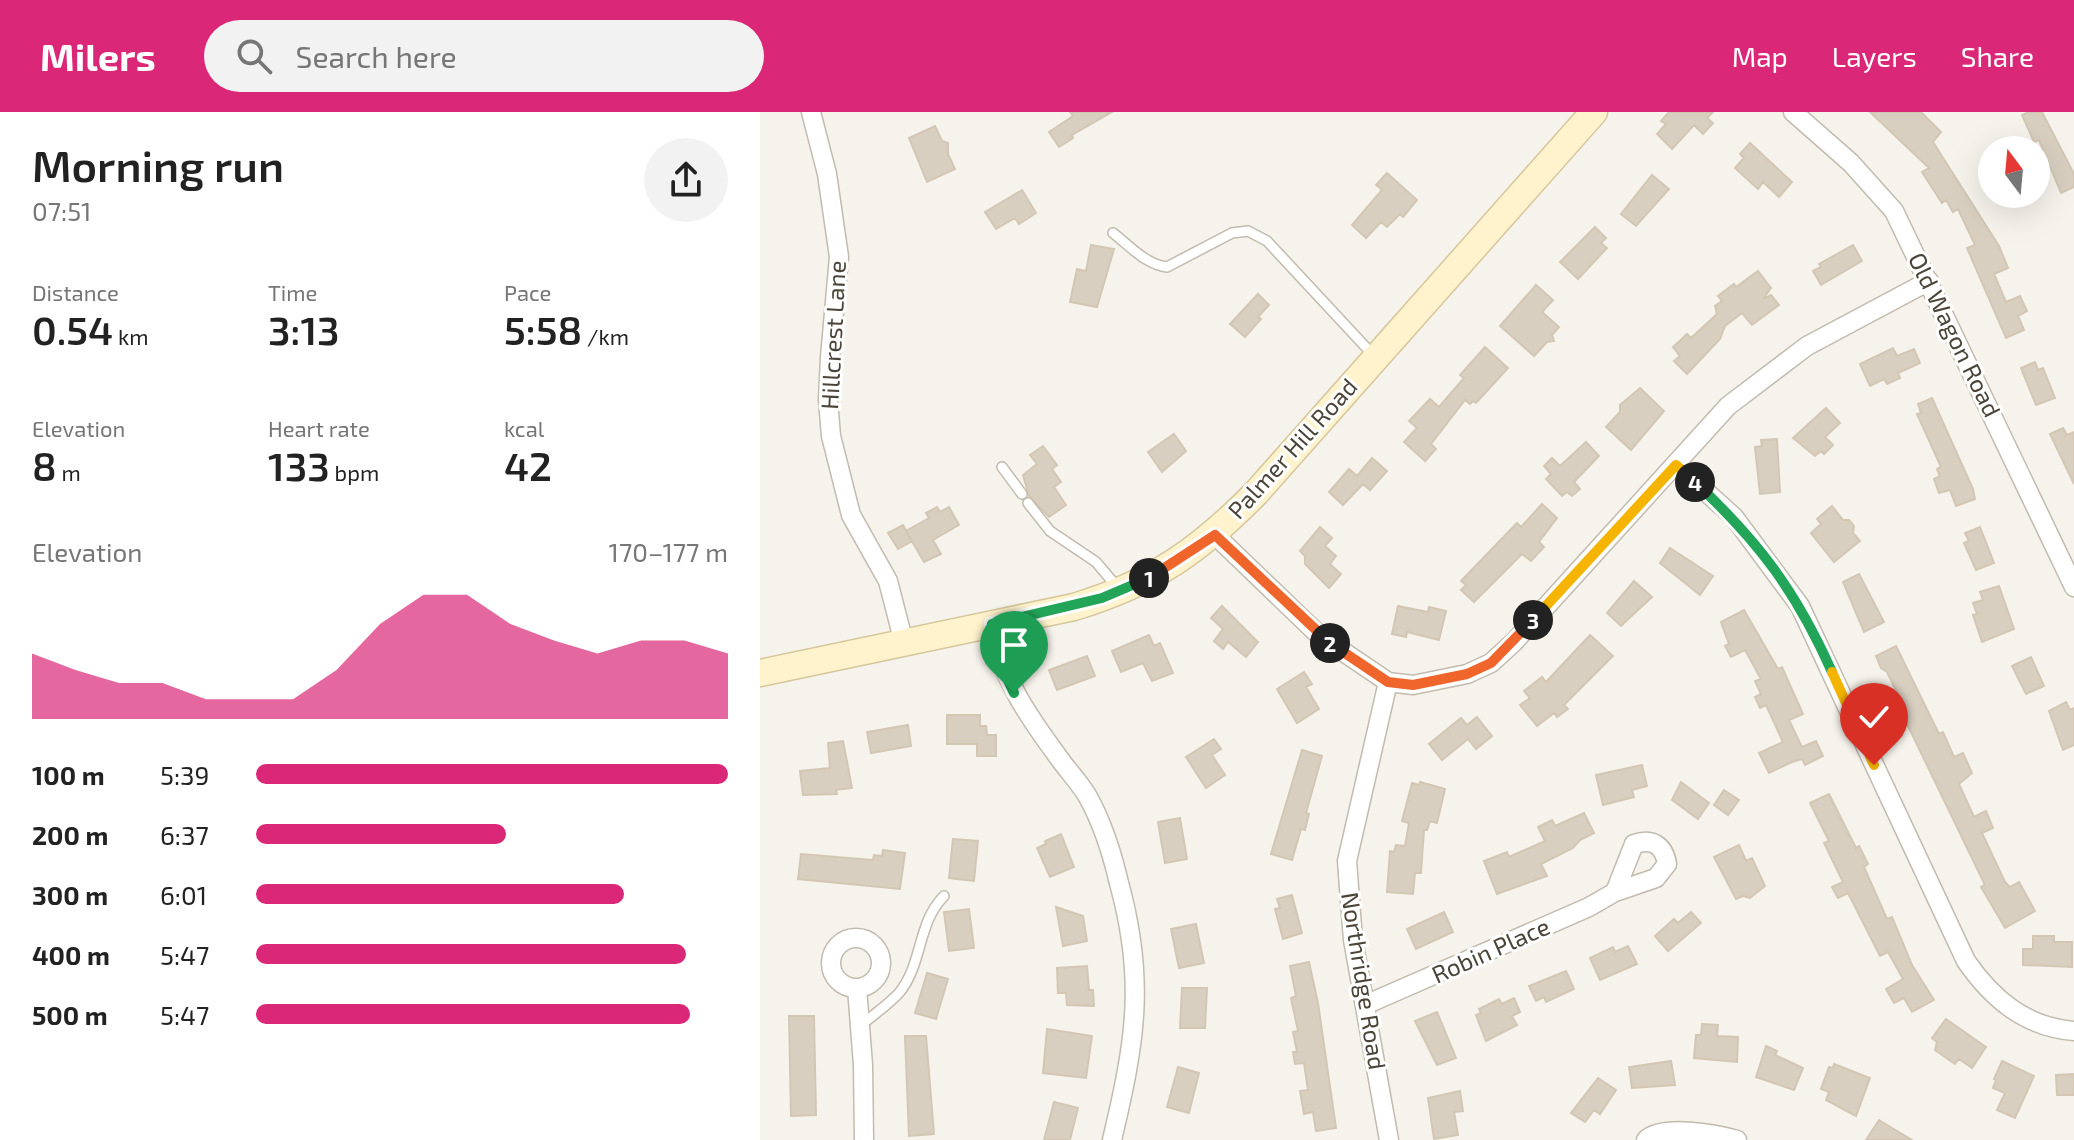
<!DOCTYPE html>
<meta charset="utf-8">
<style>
:root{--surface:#fff;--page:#f2f2f2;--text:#222;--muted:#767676;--accent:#db2777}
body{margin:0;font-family:"Exo 2",sans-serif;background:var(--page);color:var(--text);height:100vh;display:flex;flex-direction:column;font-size:30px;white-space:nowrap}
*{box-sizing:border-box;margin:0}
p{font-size:26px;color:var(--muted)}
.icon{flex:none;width:44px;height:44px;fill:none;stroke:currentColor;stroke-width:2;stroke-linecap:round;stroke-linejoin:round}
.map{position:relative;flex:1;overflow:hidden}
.side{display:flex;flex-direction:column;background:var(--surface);width:760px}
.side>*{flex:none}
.needle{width:52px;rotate:344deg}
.tools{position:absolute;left:1218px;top:24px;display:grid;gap:16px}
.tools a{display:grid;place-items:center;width:72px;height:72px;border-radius:50%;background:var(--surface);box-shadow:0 8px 32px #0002;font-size:40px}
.pin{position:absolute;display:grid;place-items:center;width:68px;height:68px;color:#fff;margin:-82px -34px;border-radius:50% 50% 50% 0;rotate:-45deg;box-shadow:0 0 8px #0007}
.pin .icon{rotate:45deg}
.km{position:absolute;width:40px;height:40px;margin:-20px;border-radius:50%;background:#222;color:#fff;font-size:22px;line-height:40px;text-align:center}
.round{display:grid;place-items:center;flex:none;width:84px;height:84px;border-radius:42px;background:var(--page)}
.head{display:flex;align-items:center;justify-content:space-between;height:136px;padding:0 32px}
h1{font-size:44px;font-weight:600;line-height:60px}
.stats{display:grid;grid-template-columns:repeat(3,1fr);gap:12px;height:136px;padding:8px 32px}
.stats div{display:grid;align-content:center}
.stats b{font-size:40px;font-weight:600}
.stats small{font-size:22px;font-weight:400}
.stats p{font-size:22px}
.chart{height:224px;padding:16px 32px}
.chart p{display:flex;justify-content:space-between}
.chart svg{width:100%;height:144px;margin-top:8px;fill:var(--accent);opacity:.7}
ul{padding:0 32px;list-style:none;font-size:26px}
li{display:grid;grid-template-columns:128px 96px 1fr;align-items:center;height:60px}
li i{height:20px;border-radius:10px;background:var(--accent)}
header{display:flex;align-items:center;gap:48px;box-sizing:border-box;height:112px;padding:0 40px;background:var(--accent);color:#fff}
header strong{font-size:38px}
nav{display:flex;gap:44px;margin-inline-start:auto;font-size:28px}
.search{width:560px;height:72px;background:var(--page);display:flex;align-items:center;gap:20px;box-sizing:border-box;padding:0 28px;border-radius:44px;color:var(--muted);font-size:30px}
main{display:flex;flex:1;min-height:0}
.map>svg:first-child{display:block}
</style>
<header>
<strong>Milers</strong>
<div class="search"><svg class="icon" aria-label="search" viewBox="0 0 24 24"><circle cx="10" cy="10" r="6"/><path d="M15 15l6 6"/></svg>Search here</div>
<nav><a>Map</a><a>Layers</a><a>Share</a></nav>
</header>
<main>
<section class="side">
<div class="head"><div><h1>Morning run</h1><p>07:51</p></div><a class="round"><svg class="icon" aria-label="share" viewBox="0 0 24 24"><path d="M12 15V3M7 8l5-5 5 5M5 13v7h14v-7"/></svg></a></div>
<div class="stats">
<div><p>Distance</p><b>0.54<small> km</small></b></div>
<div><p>Time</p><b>3:13</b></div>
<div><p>Pace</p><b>5:58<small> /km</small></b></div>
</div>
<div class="stats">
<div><p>Elevation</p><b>8<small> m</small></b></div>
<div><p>Heart rate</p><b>133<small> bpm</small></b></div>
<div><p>kcal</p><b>42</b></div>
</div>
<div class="chart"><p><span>Elevation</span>170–177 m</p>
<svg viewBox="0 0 160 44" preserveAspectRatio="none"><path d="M0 44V24L10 29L20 33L30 33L40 38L50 38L60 38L70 29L80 15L90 6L100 6L110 15L120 20L130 24L140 20L150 20L160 24V44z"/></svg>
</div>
<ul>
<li><b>100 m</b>5:39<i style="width:100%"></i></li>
<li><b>200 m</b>6:37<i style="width:53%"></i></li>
<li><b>300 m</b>6:01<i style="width:78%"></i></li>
<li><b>400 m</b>5:47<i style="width:91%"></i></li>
<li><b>500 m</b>5:47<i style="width:92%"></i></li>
</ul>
</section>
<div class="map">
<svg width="1314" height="1028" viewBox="0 0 1314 1028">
<rect width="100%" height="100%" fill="#f6f3ec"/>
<path fill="#d8cfc1" stroke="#d3c7b4" stroke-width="2" d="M310 0H352L312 23 313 26 299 35 289 20 313 4Z
M909 0H953L947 6 953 11 943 22 934 13 912 37 897 22 906 12 901 9Z
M1110 0H1161L1181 20 1173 30 1239 134 1248 156 1234 162 1246 190 1260 184 1267 199 1258 204 1264 218 1246 226 1207 136 1215 133 1198 97 1193 100 1186 88 1182 91 1162 60 1169 56Z
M1269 0H1282L1314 62V75L1301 81 1279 28 1274 30 1262 3Z
M175 14 182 29 188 31V42L195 57 167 70 149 26Z
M990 31 1032 70 1019 85 1003 70 998 77 975 56 984 46 980 42Z
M627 61 657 88 643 105 640 102 627 115 621 110 606 126 592 113 622 78 616 73Z
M892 63 909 77 876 114 861 102Z
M262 78 276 101 259 112 255 106 236 117 225 100Z
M835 115 846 126 841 131 847 136 818 167 800 150Z
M331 133 354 137 337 195 310 190 317 157 326 159Z
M1093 133 1102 149 1061 173 1053 159 1061 155 1059 152Z
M998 159 1011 176 1003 187 1011 183 1019 193 992 213 982 201 965 214 960 227 927 262 914 249 920 244 913 235 927 222 931 226 957 202 955 194 962 189 958 184 974 172 976 175Z
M776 173 793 188 782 200 799 215 792 223 794 229 787 230 774 244 740 214Z
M498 182 509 193 498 205 501 207 485 225 470 212Z
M725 235 748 256 716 291 713 289 710 292 705 288 671 332 676 337 665 349 644 330 657 316 649 309 670 287 679 295 704 266 700 263Z
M1133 236 1137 244 1154 237 1160 251 1138 261 1140 266 1127 272 1124 267 1110 274 1100 252Z
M1275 250 1278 258 1283 256 1295 286 1276 293 1261 256Z
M880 276 904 299 871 338 846 315 860 300V293Z
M1172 286 1213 377 1215 387 1196 394 1190 378 1179 381 1174 367 1180 364 1177 357 1181 355 1157 302 1161 301 1158 292Z
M1066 296 1080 311 1065 325 1073 333 1064 342 1061 339 1055 344 1033 326Z
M1303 316 1307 323 1314 320V372L1290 322Z
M414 322 426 339 402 360 388 340Z
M1017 327 1020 380 1000 382 995 335 1002 334 1001 328Z
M826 330 839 344 814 370 820 377 812 384 807 380 802 384 786 367 791 362 784 354 792 346 800 354Z
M283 334 297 353 292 357 301 370 294 375 306 393 289 405 269 384 263 363 277 352 270 343Z
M612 346 627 359 610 378 603 372 583 393 569 380 589 357 597 364Z
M782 392 797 406 779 430 784 435 771 449 762 442 714 490 701 478 706 473 701 469 757 411 761 415Z
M1072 394 1083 408H1089L1094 414 1093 421 1100 429 1074 450 1051 421 1061 412 1057 407Z
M177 395 180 400 189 395 199 413 173 428 181 442 164 450 146 419 169 406 166 401Z
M143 413 152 429 138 437 128 421Z
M560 415 572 426 565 434 576 444 570 452 581 462 569 476 545 452V444L540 439Z
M1220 415 1234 451 1216 458 1204 431 1209 429 1205 421Z
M910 436 953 464 940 483 900 451Z
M1099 462 1124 510 1104 520 1083 470Z
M874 469 892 485 861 514 847 501Z
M1239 474 1254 517 1222 530 1213 503 1217 502 1213 491 1223 488 1220 480Z
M462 494 498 530 486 545 468 530 463 537 454 529 463 517 451 506Z
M638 494 668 500 669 495 686 499 679 528 647 520 646 525 632 522Z
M984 498 1018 557 1022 555 1043 602 1029 608 1042 635 1056 629 1063 644 1045 653 1042 647 1032 650 1009 661 999 641 1023 630 1006 593 1000 596 995 585 1001 582 995 569 1001 567 985 538 971 545 965 534 969 532 961 510Z
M389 523 394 534 400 531 413 561 392 569 383 551 361 560 352 539Z
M830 523 853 544 804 593 808 597 797 605 794 601 777 614 760 593 770 586 764 579 782 565 786 570Z
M1136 534 1179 622 1183 620 1194 645 1203 641 1212 661 1199 672 1214 705 1226 699 1233 716 1222 721 1245 770 1250 775 1259 770 1275 799 1245 816 1221 775 1225 773 1148 614 1141 598 1145 597 1127 560 1121 556 1116 544Z
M327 544 335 564 297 578 289 558Z
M1271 545 1284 574 1266 582 1252 554Z
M544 560 552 572 546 575 559 597 537 611 517 577Z
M1306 590 1310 598 1314 596V633L1303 638 1289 599Z
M187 603H220V614H226L227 623H236V644H217V632H187Z
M717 605 732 624 716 637 708 627 682 648 669 632 701 606 707 613Z
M148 613 151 634 111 641 107 620Z
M454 627 461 637 452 643 465 663 446 676 426 645Z
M83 629 92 676 76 678 77 682 43 683 40 659 70 656 68 631Z
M542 638 562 644 546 701 549 702 545 718 541 717 532 748 511 742Z
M882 653 887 674 872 678 874 685 843 693 836 663Z
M660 670 685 677 677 711 670 709 667 718H664L661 761H655L653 782 627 780 630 739 634 740 636 733 645 734 649 711 642 709 652 671 659 673Z
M921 670 949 691 938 707 912 688Z
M964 678 979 688 968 703 954 693Z
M1069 682 1096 736 1099 734 1108 752 1104 755 1127 807 1132 805 1152 853 1174 888 1152 900 1144 886 1134 891 1126 877 1143 867 1128 840 1120 844 1088 781 1078 786 1072 775 1083 770 1064 731 1069 729 1050 691Z
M824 701 834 721 820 728 813 736 781 752 787 764 737 782 724 749 747 740 749 745 785 729 778 715 792 708 795 714Z
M420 706 427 747 405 751 398 710Z
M301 722 314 755 290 765 277 736 286 732 285 729Z
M193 727 218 729 214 769 189 766Z
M979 733 986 749 992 746 1005 774 990 786 983 784 976 787 954 745Z
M123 738 145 741 140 777 38 767 41 742 113 748 114 743 122 744Z
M532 783 542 821 523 827 515 797 520 796 517 787Z
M296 795 323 804 327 829 303 834Z
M209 797 214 836 189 839 184 800Z
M684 800 693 820 656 837 647 817Z
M931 800 941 811 908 839 895 824 914 807 918 811Z
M436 812 444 851 419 856 411 817Z
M1273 824H1294V830H1312V855L1263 853V837H1273Z
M868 834 877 852 840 868 830 846 853 835 855 840Z
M549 850 558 891 576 1016 556 1019 553 1000 544 1002 540 979 548 978 544 951 535 952 533 940H537L533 920 538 919 531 886 536 884 530 854Z
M327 854 329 878H333L334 894 307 893 306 881H298L297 856Z
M806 859 814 877 786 890 784 885 776 889 769 874Z
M167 861 188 867 176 907 155 901Z
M422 876H447L445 916H420Z
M754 886 760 900 752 904 757 913 726 929 716 903 721 901 719 897 739 887 742 892Z
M677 900 696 946 677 953 655 909Z
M29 904H54L56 1003 31 1004Z
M1186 907 1226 935 1212 956 1199 947 1195 952 1175 938 1177 930 1172 926Z
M942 912 958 913 957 924 978 925 977 950 934 946 936 923H941Z
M287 917 332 924 326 966 283 961Z
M145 924H166L174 1022 149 1024Z
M1006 934 1017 939 1015 943 1043 956 1034 978 996 965Z
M911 949 915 973 872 976 869 955Z
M1242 949 1274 964 1255 1006 1237 998 1245 981 1233 976 1236 968 1234 967Z
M1074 952 1110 966 1096 1004 1066 988 1069 980 1061 977 1069 955 1073 956Z
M418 955 439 961 429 1001 407 995Z
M1314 962V983H1297L1296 963Z
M838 966 856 978 840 1002 834 998 825 1010 811 1001Z
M700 979 703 999 694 1000 698 1023 674 1027 668 986Z
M294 990 318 996 310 1028H284Z
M1119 1008 1132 1016 1152 1028H1106Z"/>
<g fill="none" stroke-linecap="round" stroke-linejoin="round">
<defs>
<path id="lane" d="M353 121C370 134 385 152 407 155L472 121 488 119 507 129 614 244
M242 355 262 382
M268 391 290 419 336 450 358 476
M100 914C113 903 128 893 139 881 163 852 157 811 184 784"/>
<path id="street" d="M51 0 67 62 79 145 70 245 68 288 71 324 91 403 128 469 144 531
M1033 0 1091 51 1134 99 1314 475
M916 353 974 405 1040 494 1206 849C1233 888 1266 915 1314 919
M455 423 560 524 628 570 653 573 707 562 731 551 754 530 968 294 1047 234 1169 169
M232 512C240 564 268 604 299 646 308 659 320 671 328 685 343 712 352 741 359 771 386 869 375 931 352 1028
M628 570 587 749 593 828 629 1028
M71 851a25 25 0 1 1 50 0a25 25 0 1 1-50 0Z
M97 876 103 953 104 1028
M605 893 829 795 855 780 896 766 907 752C904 733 892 726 874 732L855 780
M886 1028C902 1012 956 1022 977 1028"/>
<path id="secondary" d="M0 561 314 495C393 471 439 439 496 381L834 0"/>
</defs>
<use href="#lane" stroke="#c2bbae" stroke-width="12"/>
<use href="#street" stroke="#c2bbae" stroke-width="21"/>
<use href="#secondary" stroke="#d6c79b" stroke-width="29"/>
<use href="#lane" stroke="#fff" stroke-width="9"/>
<use href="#street" stroke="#fff" stroke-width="18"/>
<use href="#secondary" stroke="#fff3cd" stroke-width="26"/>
</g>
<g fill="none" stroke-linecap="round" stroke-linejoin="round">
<defs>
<path id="split-1" d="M254 581 243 558 232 512 342 486 389 466"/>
<path id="split-2" d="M389 466 455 423 570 531"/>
<path id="split-3" d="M570 531 628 570 653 573 707 562 731 551 773 508"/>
<path id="split-4" d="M773 508 916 353 935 370"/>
<path id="split-5" d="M935 370C999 430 1036 479 1072 560"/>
<path id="split-6" d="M1072 560 1114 653"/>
</defs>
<use href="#split-1" stroke="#fff" stroke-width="16"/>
<use href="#split-2" stroke="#fff" stroke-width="16"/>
<use href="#split-3" stroke="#fff" stroke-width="16"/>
<use href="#split-4" stroke="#fff" stroke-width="16"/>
<use href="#split-5" stroke="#fff" stroke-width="16"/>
<use href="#split-6" stroke="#fff" stroke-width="16"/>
<use href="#split-1" stroke="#22a559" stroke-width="10"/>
<use href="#split-2" stroke="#f0652b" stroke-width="10"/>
<use href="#split-3" stroke="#f0652b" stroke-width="10"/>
<use href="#split-4" stroke="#f5b400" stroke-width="10"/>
<use href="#split-5" stroke="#22a559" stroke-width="10"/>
<use href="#split-6" stroke="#f5b400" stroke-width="10"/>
</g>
<g text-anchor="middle" stroke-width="6" stroke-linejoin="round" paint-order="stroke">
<g font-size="24" fill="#4b4439" stroke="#fff">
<text transform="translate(74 223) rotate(-87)" y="8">Hillcrest Lane</text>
<text transform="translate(1194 223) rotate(64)" y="8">Old Wagon Road</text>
<text transform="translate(533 337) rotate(-48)" y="8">Palmer Hill Road</text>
<text transform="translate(731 839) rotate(-24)" y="8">Robin Place</text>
<text transform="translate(603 869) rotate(81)" y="8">Northridge Road</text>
</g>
</g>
</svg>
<div class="tools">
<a><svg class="needle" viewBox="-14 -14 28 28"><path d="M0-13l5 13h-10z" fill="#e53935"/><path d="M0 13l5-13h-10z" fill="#767676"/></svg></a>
</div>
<div class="pin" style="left:254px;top:581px;background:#1e9e55"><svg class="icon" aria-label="arrive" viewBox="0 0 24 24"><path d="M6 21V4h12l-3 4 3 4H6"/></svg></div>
<div class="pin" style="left:1114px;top:653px;background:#d93025"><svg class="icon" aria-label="check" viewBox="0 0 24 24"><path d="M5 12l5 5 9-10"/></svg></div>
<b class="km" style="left:389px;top:466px">1</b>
<b class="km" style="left:570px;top:531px">2</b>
<b class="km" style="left:773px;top:508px">3</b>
<b class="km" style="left:935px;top:370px">4</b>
</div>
</main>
